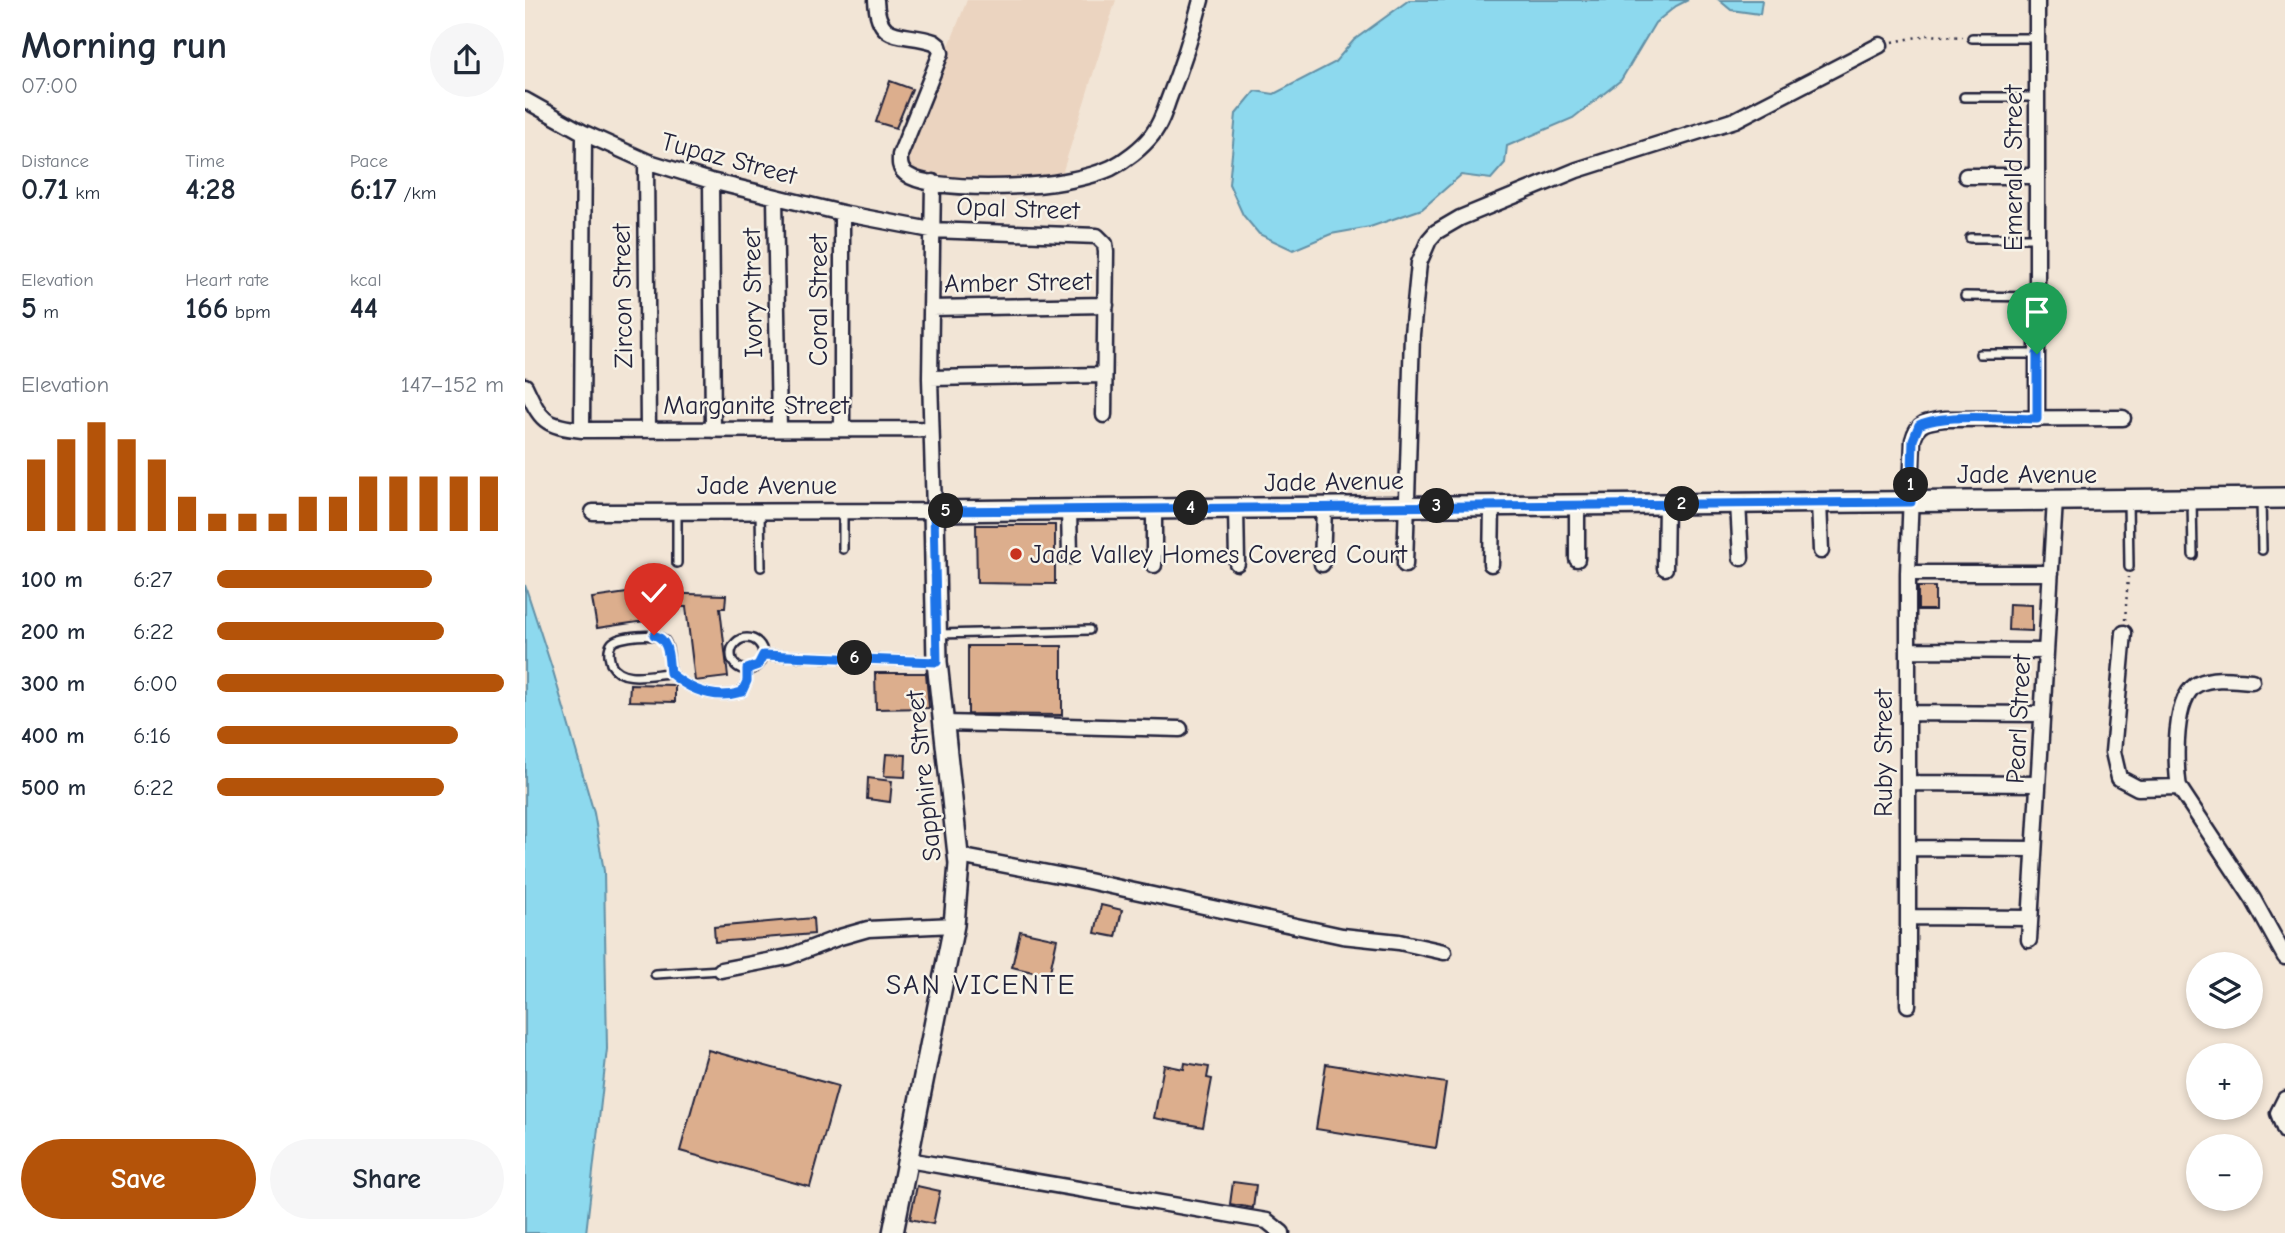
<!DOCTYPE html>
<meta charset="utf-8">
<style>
:root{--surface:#fff;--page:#f6f6f7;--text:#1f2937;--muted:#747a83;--accent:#b45309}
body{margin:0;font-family:"Comic Neue",sans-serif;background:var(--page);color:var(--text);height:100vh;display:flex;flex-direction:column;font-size:26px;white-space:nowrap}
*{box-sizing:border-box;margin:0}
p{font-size:23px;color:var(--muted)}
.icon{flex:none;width:38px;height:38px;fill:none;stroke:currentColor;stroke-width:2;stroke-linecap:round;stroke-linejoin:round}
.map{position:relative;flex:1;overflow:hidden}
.panel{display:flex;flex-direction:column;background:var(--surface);width:525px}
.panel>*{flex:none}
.buttons{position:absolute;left:1661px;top:952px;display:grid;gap:14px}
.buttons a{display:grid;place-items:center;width:77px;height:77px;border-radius:50%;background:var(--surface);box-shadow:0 4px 10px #0003;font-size:35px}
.pin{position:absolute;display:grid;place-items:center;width:60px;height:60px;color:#fff;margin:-72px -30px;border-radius:50% 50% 50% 0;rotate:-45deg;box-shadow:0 0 7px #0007}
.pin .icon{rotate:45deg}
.km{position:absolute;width:35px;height:35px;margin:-18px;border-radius:50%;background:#222;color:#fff;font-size:19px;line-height:35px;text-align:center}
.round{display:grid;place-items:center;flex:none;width:74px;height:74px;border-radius:37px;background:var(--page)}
.head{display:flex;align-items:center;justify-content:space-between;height:119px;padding:0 21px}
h1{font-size:38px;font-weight:600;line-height:52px}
.figures{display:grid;grid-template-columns:repeat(3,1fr);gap:10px;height:119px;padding:7px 21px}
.figures div{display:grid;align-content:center}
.figures b{font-size:30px;font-weight:600}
.figures small{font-size:19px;font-weight:400}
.figures p{font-size:19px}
.chart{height:196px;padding:14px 21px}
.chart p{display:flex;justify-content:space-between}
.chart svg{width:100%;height:126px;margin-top:7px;stroke:var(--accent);stroke-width:6}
.button{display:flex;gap:14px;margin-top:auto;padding:14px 21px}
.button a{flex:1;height:80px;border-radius:42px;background:var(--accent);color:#fff;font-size:28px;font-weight:600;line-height:80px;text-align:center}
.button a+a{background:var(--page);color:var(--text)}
ul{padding:0 21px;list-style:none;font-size:23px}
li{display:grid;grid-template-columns:112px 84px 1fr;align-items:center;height:52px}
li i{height:18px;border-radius:9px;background:var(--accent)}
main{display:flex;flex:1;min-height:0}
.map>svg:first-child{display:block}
</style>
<main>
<section class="panel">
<div class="head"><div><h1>Morning run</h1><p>07:00</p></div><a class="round"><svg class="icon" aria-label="share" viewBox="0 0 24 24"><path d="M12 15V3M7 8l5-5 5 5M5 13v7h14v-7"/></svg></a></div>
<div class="figures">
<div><p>Distance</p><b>0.71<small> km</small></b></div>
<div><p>Time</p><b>4:28</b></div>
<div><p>Pace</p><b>6:17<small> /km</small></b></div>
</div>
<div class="figures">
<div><p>Elevation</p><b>5<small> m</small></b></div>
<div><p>Heart rate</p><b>166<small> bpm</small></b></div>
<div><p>kcal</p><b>44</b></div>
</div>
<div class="chart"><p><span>Elevation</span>147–152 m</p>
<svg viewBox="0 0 160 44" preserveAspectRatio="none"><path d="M5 44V19M15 44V12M25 44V6M35 44V12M45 44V19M55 44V32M65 44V38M75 44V38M85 44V38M95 44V32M105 44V32M115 44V25M125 44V25M135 44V25M145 44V25M155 44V25"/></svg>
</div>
<ul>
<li><b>100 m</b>6:27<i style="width:75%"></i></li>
<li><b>200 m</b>6:22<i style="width:79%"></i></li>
<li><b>300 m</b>6:00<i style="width:100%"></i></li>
<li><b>400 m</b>6:16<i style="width:84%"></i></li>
<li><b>500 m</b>6:22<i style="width:79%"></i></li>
</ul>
<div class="button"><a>Save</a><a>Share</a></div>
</section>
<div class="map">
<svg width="1760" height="1233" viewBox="0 0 1760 1233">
<rect width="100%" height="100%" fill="#f2e5d6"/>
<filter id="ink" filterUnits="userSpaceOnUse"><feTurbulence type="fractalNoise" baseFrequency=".0143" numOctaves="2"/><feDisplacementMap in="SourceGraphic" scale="14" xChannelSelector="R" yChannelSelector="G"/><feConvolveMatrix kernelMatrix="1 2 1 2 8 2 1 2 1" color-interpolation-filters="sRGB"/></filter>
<g filter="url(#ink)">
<path fill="#ebd4c0" d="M442 0H591L536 177 484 182 441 181 393 173 381 164 380 158Z"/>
<path fill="#8dd9ee" stroke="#6290a6" stroke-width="2" d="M884 0H1163L1151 6 1130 23 1096 80 1048 118 982 146 980 163 966 179 936 175 897 209 845 227 806 234 768 250 734 234 718 215 704 184 711 114 730 91 749 94 809 63 829 40Z
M1194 0H1237L1235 14 1206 10Z
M0 585 28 671 69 813 79 871 82 1049 61 1233H0Z"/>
<path fill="#dcae8d" stroke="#22223b" stroke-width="2" d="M365 81 387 89 371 128 351 122Z
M451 525H530V584L452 583Z
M1393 587H1410V610H1393Z
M123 590V593L201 595 200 608H195L203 677 170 681 161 607 125 606 127 620 72 628 67 598Z
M1484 604 1507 605V631L1483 630Z
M443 646H537V715L443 714Z
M350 673H401L404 708 351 709Z
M105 684 150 685V702L104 701Z
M361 754 381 755 380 777 359 776Z
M343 778 367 781 365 802 342 799Z
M576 905 597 910 591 937 570 933Z
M288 918 289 934 190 942 189 927Z
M495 931 532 939 524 976 487 967Z
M183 1050 313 1086 285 1187 155 1151Z
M660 1063 684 1067 682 1078 687 1079 678 1127 629 1118 639 1065 659 1069Z
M801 1064 921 1083 911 1148 791 1129Z
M708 1182 731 1185 728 1208 705 1204Z
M392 1186 415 1191 408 1224 385 1219Z"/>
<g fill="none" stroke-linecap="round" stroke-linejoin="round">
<defs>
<path id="lane" d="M1447 38H1512
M1439 97H1512
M1445 238H1512
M1440 296 1512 297
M1455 354H1512
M1736 499 1737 550
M1603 500 1604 567
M1667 500 1668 555
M235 511 236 567
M318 549V511
M152 563V511
M415 634 564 630
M206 654a16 16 0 1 1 32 0a16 16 0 1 1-32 0Z
M238 655 412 662
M145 673C126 674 97 683 86 664 84 657 82 649 87 643 93 636 132 632 139 640 145 647 144 664 145 673 165 690 190 700 217 692L222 681V669
M130 974 196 970"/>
<path id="street" d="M351 0C353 45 378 31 409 42L414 46 416 53 375 155C375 161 374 166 378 171 395 193 502 187 529 183 548 180 568 176 586 168 600 161 617 148 627 135 635 125 639 113 643 101 656 68 667 35 676 0
M0 100 59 133 121 161 186 181 317 213 406 230 572 236 580 244 581 252 579 415
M121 161 123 430
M1441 176H1512
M186 181 188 430
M250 197 254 429
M317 213V429
M406 308 581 305
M405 378 579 375
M0 386C16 420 18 426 57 430L405 429
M1512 419V0
M57 430 59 133
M1294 502 1296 551
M1213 503 1216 558
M711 508 712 563
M544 509 545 556
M629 509V565
M68 512 409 511 405 378 408 182
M1052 559V505
M797 564 799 507
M966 564 967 505
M880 565 887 334 894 263 904 240 911 232 935 218 1052 170 1210 120 1355 45
M1140 568 1141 504
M1383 573H1526
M1599 633 1588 752 1594 778 1613 788 1654 787
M1383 650 1521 651
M1727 681C1710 680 1689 676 1673 684 1648 695 1650 764 1654 787L1728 899 1760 957
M1383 713 1517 714
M420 723 655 729
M1383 783 1513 784
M1383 848 1509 849
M434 856 554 879 817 936 874 942 919 952
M1383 917 1505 918
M1504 940 1530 500
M196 970 263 957 315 937 343 929 429 925
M1383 1005V573L1388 440C1392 422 1403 421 1420 419L1598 418
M1760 1099 1753 1113 1760 1131
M383 1160 742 1221 757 1233"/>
<path id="secondary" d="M368 1233 429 925 434 864 412 662 409 511 1760 498"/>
</defs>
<use href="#lane" stroke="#22223b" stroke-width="12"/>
<use href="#street" stroke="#22223b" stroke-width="19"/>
<use href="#secondary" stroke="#22223b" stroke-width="24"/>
<path stroke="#22223b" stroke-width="2.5" stroke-dasharray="2 5" stroke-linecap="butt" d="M1368 42 1402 35 1438 37
M1600 620 1603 577"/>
<use href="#lane" stroke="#f7f3e8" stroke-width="7"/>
<use href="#street" stroke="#f7f3e8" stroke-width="14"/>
<use href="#secondary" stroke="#f7f3e8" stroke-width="19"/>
</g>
</g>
<g fill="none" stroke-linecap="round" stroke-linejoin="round" filter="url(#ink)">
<defs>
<path id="route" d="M129 635C145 640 143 658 145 673 165 690 190 700 217 692L222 681V669L233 665 238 655 412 662 409 511 1386 502 1388 440 1394 425C1419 413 1481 419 1512 419V354"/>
</defs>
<use href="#route" stroke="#fff" stroke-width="14"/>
<use href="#route" stroke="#1a73e8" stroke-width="9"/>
</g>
<circle fill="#c8321e" stroke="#f7f3e8" stroke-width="2.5" cx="491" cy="554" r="7"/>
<g text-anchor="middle" stroke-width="5" stroke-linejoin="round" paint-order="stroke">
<g font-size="26" fill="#22223b" stroke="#f7f3e8">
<text transform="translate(204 158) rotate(15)" y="9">Tupaz Street</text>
<text transform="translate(1488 168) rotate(-90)" y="9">Emerald Street</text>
<text transform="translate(493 208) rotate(2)" y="9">Opal Street</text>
<text transform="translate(493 282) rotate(-1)" y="9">Amber Street</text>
<text transform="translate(227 293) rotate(-91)" y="9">Ivory Street</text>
<text transform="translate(97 296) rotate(-91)" y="9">Zircon Street</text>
<text transform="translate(293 300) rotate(-90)" y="9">Coral Street</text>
<text x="231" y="414">Marganite Street</text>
<text x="1502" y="483">Jade Avenue</text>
<text transform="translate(809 481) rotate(-1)" y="9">Jade Avenue</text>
<text x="242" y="494">Jade Avenue</text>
<text transform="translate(1493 719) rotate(-87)" y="9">Pearl Street</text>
<text transform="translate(1358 753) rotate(-90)" y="9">Ruby Street</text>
<text transform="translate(398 776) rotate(-96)" y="9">Sapphire Street</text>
</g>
<g font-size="26" fill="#22223b" stroke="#f7f3e8" text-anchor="start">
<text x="505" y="563">Jade Valley Homes Covered Court</text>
</g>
<g font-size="28" letter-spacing="2" fill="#22223b" stroke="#f7f3e8">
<text x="456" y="994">SAN VICENTE</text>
</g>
</g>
</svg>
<div class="buttons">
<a><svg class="icon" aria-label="layers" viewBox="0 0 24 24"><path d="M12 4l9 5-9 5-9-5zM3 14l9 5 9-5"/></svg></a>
<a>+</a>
<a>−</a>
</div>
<div class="pin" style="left:1512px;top:354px;background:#1e9e55"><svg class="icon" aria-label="arrive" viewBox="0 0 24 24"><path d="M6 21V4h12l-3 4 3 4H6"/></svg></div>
<div class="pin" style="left:129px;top:635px;background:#d93025"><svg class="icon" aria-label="check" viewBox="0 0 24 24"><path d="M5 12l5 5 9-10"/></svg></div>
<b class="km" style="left:1386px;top:485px">1</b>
<b class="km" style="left:1157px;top:504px">2</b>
<b class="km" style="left:912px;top:506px">3</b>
<b class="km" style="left:666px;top:508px">4</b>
<b class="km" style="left:421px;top:511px">5</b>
<b class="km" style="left:330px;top:658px">6</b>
</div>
</main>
